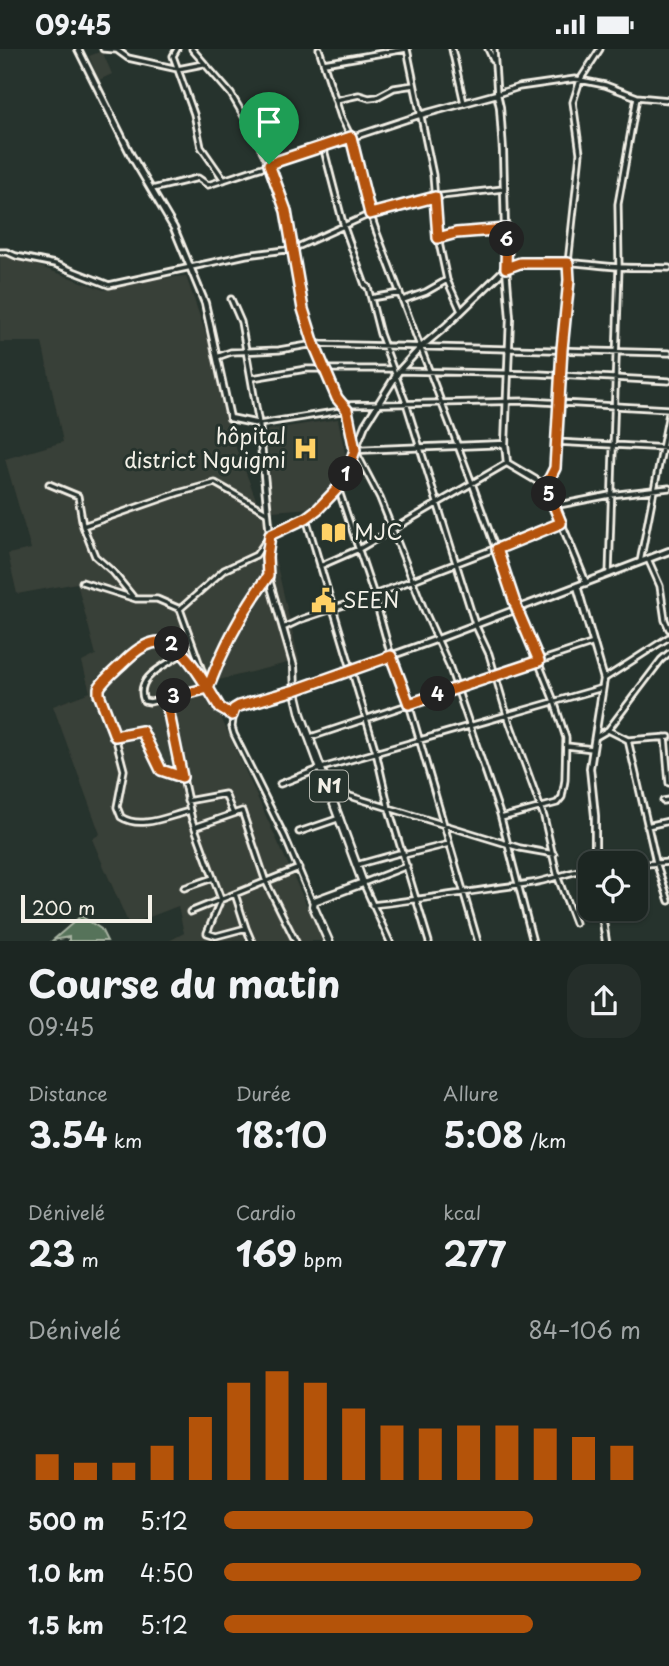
<!DOCTYPE html>
<html lang="fr">
<meta charset="utf-8">
<style>
:root{--surface:#1c2622;--page:#252e2a;--text:#f1f3f6;--muted:#a0a5a5;--line:#3a4340;--accent:#b45309}
body{margin:0;font-family:"Playpen Sans",sans-serif;background:var(--page);color:var(--text);height:100vh;display:flex;flex-direction:column;font-size:26px;white-space:nowrap}
*{box-sizing:border-box;margin:0}
p{font-size:23px;color:var(--muted)}
.icon{flex:none;width:38px;height:38px;fill:none;stroke:currentColor;stroke-width:2;stroke-linecap:round;stroke-linejoin:round}
.map{position:relative;height:892px;overflow:hidden}
.details{display:flex;flex-direction:column;background:var(--surface);flex:1}
.details>*{flex:none}
.buttons{position:absolute;left:578px;top:802px;display:grid;gap:14px}
.buttons a{display:grid;place-items:center;width:70px;height:70px;border-radius:14px;background:var(--surface);box-shadow:0 2px 5px #0004,0 0 0 2px var(--line);font-size:35px}
.scale{position:absolute;left:21px;bottom:18px;width:131px;box-sizing:border-box;padding-left:7px;border:4px solid #f4f1e8;border-top:0;font-size:19px;line-height:24px;white-space:nowrap;color:#f4f1e8;-webkit-text-stroke:5px #26332d;paint-order:stroke}
.pin{position:absolute;display:grid;place-items:center;width:60px;height:60px;color:#fff;margin:-72px -30px;border-radius:50% 50% 50% 0;rotate:-45deg;box-shadow:0 0 7px #0007}
.pin .icon{rotate:45deg}
.km{position:absolute;width:35px;height:35px;margin:-18px;border-radius:50%;background:#222;color:#fff;font-size:19px;line-height:35px;text-align:center}
.round{display:grid;place-items:center;flex:none;width:74px;height:74px;border-radius:21px;background:var(--page)}
.overview{display:flex;align-items:center;justify-content:space-between;height:119px;padding:0 28px}
h1{font-size:38px;font-weight:700;line-height:52px}
.metrics{display:grid;grid-template-columns:repeat(3,1fr);gap:10px;height:119px;padding:7px 28px}
.metrics div{display:grid;align-content:center}
.metrics b{font-size:35px;font-weight:700}
.metrics small{font-size:19px;font-weight:400}
.metrics p{font-size:19px}
.chart{height:196px;padding:14px 28px}
.chart p{display:flex;justify-content:space-between}
.chart svg{width:100%;height:126px;margin-top:7px;stroke:var(--accent);stroke-width:6}
ul{padding:0 28px;list-style:none;font-size:23px}
li{display:grid;grid-template-columns:112px 84px 1fr;align-items:center;height:52px}
li i{height:18px;border-radius:9px;background:var(--accent)}
.status{display:flex;justify-content:space-between;align-items:center;height:49px;padding:0 35px;background:var(--surface);direction:ltr}
.status svg{height:19px;fill:currentColor}
.map>svg:first-child{display:block}
</style>
<div class="status"><b>09:45</b><svg viewBox="0 0 49 12"><path d="M0 12V9h3v3zM5 12V6h3v6zM10 12V3h3v9zM15 12V0h3v12zM26 1h20v11H26zM47 4h2v5h-2z"/></svg></div>
<div class="map">
<svg width="669" height="893" viewBox="0 0 669 893">
<rect width="100%" height="100%" fill="#26332d"/>
<filter id="ink" filterUnits="userSpaceOnUse"><feTurbulence type="fractalNoise" baseFrequency=".0143" numOctaves="2"/><feDisplacementMap in="SourceGraphic" scale="14" xChannelSelector="R" yChannelSelector="G"/><feConvolveMatrix kernelMatrix="1 2 1 2 8 2 1 2 1" color-interpolation-filters="sRGB"/></filter>
<g filter="url(#ink)">
<path fill="#393f37" d="M102 2 112 25 99 31 89 7Z
M8 206 104 241 148 231 186 227 214 309 230 382 270 487 299 611 219 631 213 651 323 892H169L184 884 178 857 129 876 92 790 100 785 53 657 90 643 82 613 96 606 77 534 17 545 8 505 31 500 5 410 63 393 42 293H0V208Z
M338 370 348 419 311 459 272 462 267 381Z"/>
<path fill="#57735a" stroke="#a6b2a1" stroke-width="2" d="M81 867 101 880 107 892H69V888L53 891Z"/>
<g fill="none" stroke-linecap="round" stroke-linejoin="round">
<defs>
<path id="street" d="M103 0 117 1 128 9 178 20 203 15
M177 0 173 7 194 65 201 98 224 131
M192 0 231 45 252 81 269 115 286 162 303 260 314 295 337 349 347 361 355 401 380 449 425 563 449 616 500 765 533 893
M319 0 341 68 351 88 368 158 377 184 472 434 517 560 554 652 566 689 565 731 562 748 557 754 501 769
M407 0 433 126 438 189 456 184 505 180
M452 0 464 54
M488 0 493 11
M494 0 497 45 519 38 575 30 605 36 637 48 669 51
M324 14 406 0
M336 51 359 46 369 49 377 48 394 39 414 36
M323 97 344 178 365 236 368 238 380 285 406 354 475 575 489 605 507 666 544 768 558 829 575 874
M152 140 198 129 208 136 420 66
M438 189 447 231 461 262
M0 203H7L16 207 55 215 109 236 246 206 293 200 370 165 441 147 503 140
M506 219C542 206 583 216 620 218 636 219 653 218 669 219
M371 249 400 244
M231 250 241 273 259 375 347 361
M403 251 426 243 447 231
M217 308 231 303 279 301 314 295 669 304
M400 322 539 325 669 332
M252 329 306 320H392
M343 356 526 352 669 360
M556 393 669 399
M49 435 78 447 83 477 95 507 113 523 134 549
M546 437 555 419 562 300 569 231 568 214 580 104 573 53 580 31 600 0
M338 439 374 546 391 607 409 655 478 893
M554 457 610 446 669 439
M306 469 376 703 389 760 429 893
M83 477 178 444 215 434 268 464
M648 510 660 537 665 571 669 580
M640 513 669 364
M320 517 359 500 507 414
M609 525 619 218 618 155 637 48
M82 533 136 550H157L180 560 205 630
M180 560 224 521 256 506 270 486 306 469 318 460 338 439 349 419 355 401
M283 579 302 570 374 546 561 474
M182 605C165 617 134 628 144 652L150 653 208 639
M604 630 669 588
M295 641 234 660 232 678 234 685 285 788 312 852
M166 650 192 771 221 850 207 884 216 887 246 879 252 893
M232 666 220 659 208 639C223 599 243 562 268 527
M608 681 661 611 669 604
M115 687 98 645 99 639C106 628 117 620 126 611 167 571 185 602 208 639
M311 688 594 594
M596 688 608 681 628 691 669 688
M665 688 669 734
M628 691 656 813 669 852
M567 697 593 700
M182 728 161 721 142 682 115 687 124 721 117 758 121 768C141 781 168 767 190 762
M280 735 322 719 602 639
M332 744H340L520 799 554 805
M187 752 225 745 233 765 242 762 266 833 296 893
M663 752 669 751
M647 777 669 772
M195 778 233 765
M299 783 340 769
M404 806 449 795
M356 816 403 803
M635 816 669 813
M184 839 213 829
M235 845 246 879
M372 856C425 850 479 841 532 834 552 831 570 822 590 820
M190 863 299 819
M390 893 363 834 407 817"/>
<path id="secondary" d="M78 0 131 106 174 179 205 254 230 369 259 375 270 486 266 508 268 527 294 618 295 641 438 590 669 502
M420 66 497 45 500 58 503 102 506 219 510 269 505 395 507 414 546 437 586 534
M505 395 355 401 365 376 399 322 421 298 445 278 506 219
M577 537 604 630 590 719 595 767V814
M601 859 606 893"/>
<path id="highway" d="M295 641 301 666 363 834 314 852 313 857 329 893"/>
</defs>
<use href="#street" stroke="#f4f1e8" stroke-width="9"/>
<use href="#secondary" stroke="#f4f1e8" stroke-width="10"/>
<use href="#highway" stroke="#f4f1e8" stroke-width="11"/>
<use href="#street" stroke="#26332d" stroke-width="3.5"/>
<use href="#secondary" stroke="#26332d" stroke-width="4.5"/>
<use href="#highway" stroke="#26332d" stroke-width="6"/>
</g>
</g>
<g fill="none" stroke-linecap="round" stroke-linejoin="round" filter="url(#ink)">
<defs>
<path id="route" d="M269 115 286 162 303 260 314 295 337 349 347 361 355 401 349 419 338 439 318 460 306 469 270 486 267 508 268 527C243 561 223 599 208 639 185 603 166 572 126 611 117 620 106 628 99 639V645L115 687 142 682 161 721 182 728 166 650 208 639 220 659 232 666 234 660 239 657 295 641 391 607 409 655 539 612 517 560 497 500 561 474 546 437 555 419 562 300 569 231 568 214H520L506 219 507 180 456 184 438 189 435 148 370 165 351 88 269 115"/>
</defs>
<use href="#route" stroke="#fff" stroke-width="14"/>
<use href="#route" stroke="#b45309" stroke-width="9"/>
</g>
<defs>
<symbol id="hospital-bare" viewBox="-9 -9 18 18"><path d="M-5-5h3v3.5h4V-5h3V5h-3V1.5h-4V5h-3Z" fill="#ffd166" stroke="#26332d" stroke-width="2.5" paint-order="stroke"/></symbol>
<symbol id="library-bare" viewBox="-9 -9 18 18"><path d="M-6-4Q-3-5.5-.7-3.5V5Q-3 3-6 4ZM6-4Q3-5.5 .7-3.5V5Q3 3 6 4Z" fill="#ffd166" stroke="#26332d" stroke-width="2.5" paint-order="stroke"/></symbol>
<symbol id="civic-bare" viewBox="-9 -9 18 18"><path d="M-.6-6.5H3V-4.5H.6V-3L4-1V1h2V6H-6V1h2V-1L-.6-3ZM-1.2 2.5V6h2.4V2.5Z" fill="#ffd166" stroke="#26332d" stroke-width="2.5" paint-order="stroke"/></symbol>
</defs>
<g fill-rule="evenodd">
<use href="#hospital-bare" x="288" y="382" width="35" height="35"/>
<use href="#library-bare" x="316" y="466" width="35" height="35"/>
<use href="#civic-bare" x="306" y="534" width="35" height="35"/>
</g>
<g text-anchor="middle" stroke-width="6" stroke-linejoin="round" paint-order="stroke">
<rect fill="#26332d" stroke="#b6b8b0" stroke-width="2" x="310" y="721.5" width="38" height="31" rx="5"/>
<g font-size="19" font-weight="bold" fill="#f4f1e8">
<text x="329" y="744">N1</text>
</g>
<g font-size="21" fill="#f4f1e8" stroke="#26332d" text-anchor="start">
<text x="286" y="395" text-anchor="end">hôpital<tspan x="286" dy="24">district Nguigmi</tspan></text>
<text x="354" y="491">MJC</text>
<text x="343" y="559">SEEN</text>
</g>
</g>
</svg>
<div class="buttons">
<a><svg class="icon" aria-label="locate" viewBox="0 0 24 24"><circle cx="12" cy="12" r="6"/><path d="M12 2v4M12 18v4M2 12h4M18 12h4"/></svg></a>
</div>
<div class="scale">200 m</div>
<div class="pin" style="left:269px;top:115px;background:#1e9e55"><svg class="icon" aria-label="arrive" viewBox="0 0 24 24"><path d="M6 21V4h12l-3 4 3 4H6"/></svg></div>
<b class="km" style="left:346px;top:425px">1</b>
<b class="km" style="left:172px;top:595px">2</b>
<b class="km" style="left:174px;top:647px">3</b>
<b class="km" style="left:438px;top:645px">4</b>
<b class="km" style="left:549px;top:445px">5</b>
<b class="km" style="left:507px;top:190px">6</b>
</div>
<section class="details">
<div class="overview"><div><h1>Course du matin</h1><p>09:45</p></div><a class="round"><svg class="icon" aria-label="share" viewBox="0 0 24 24"><path d="M12 15V3M7 8l5-5 5 5M5 13v7h14v-7"/></svg></a></div>
<div class="metrics">
<div><p>Distance</p><b>3.54<small> km</small></b></div>
<div><p>Durée</p><b>18:10</b></div>
<div><p>Allure</p><b>5:08<small> /km</small></b></div>
</div>
<div class="metrics">
<div><p>Dénivelé</p><b>23<small> m</small></b></div>
<div><p>Cardio</p><b>169<small> bpm</small></b></div>
<div><p>kcal</p><b>277</b></div>
</div>
<div class="chart"><p><span>Dénivelé</span>84–106 m</p>
<svg viewBox="0 0 160 44" preserveAspectRatio="none"><path d="M5 44V35M15 44V38M25 44V38M35 44V32M45 44V22M55 44V10M65 44V6M75 44V10M85 44V19M95 44V25M105 44V26M115 44V25M125 44V25M135 44V26M145 44V29M155 44V32"/></svg>
</div>
<ul>
<li><b>500 m</b>5:12<i style="width:74%"></i></li>
<li><b>1.0 km</b>4:50<i style="width:100%"></i></li>
<li><b>1.5 km</b>5:12<i style="width:74%"></i></li>
</ul>
</section>
